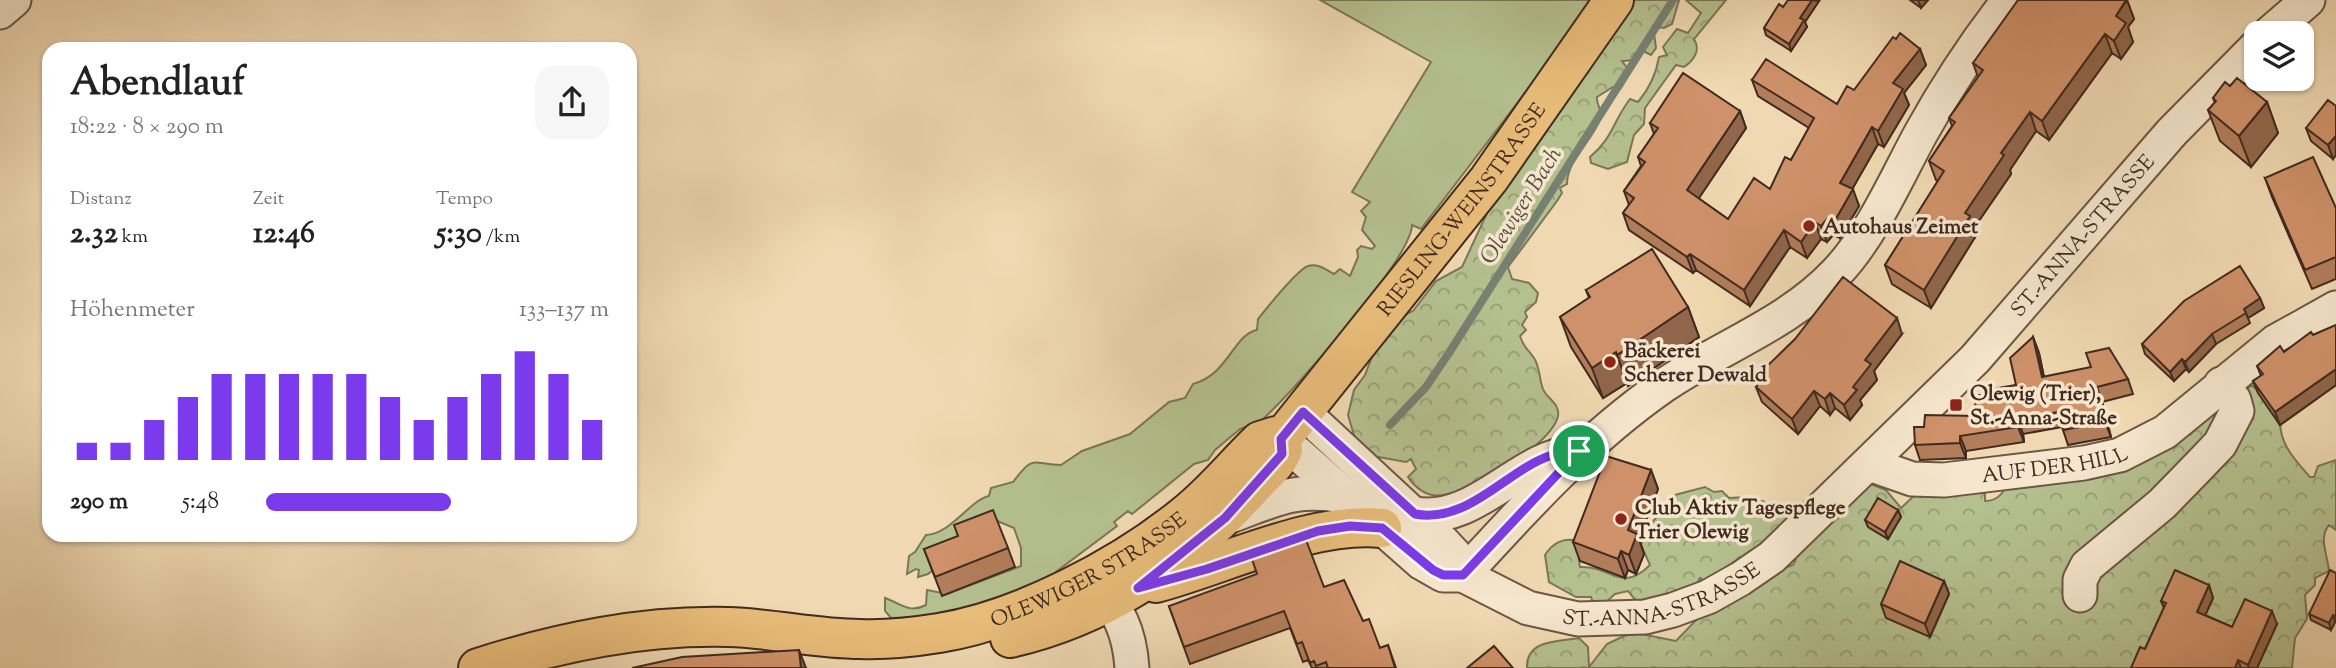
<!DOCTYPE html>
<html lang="de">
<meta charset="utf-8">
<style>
:root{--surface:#fff;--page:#f6f6f6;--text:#222;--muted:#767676;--accent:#7c3aed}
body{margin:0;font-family:"Sorts Mill Goudy",serif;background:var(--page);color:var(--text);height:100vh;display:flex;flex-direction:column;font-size:26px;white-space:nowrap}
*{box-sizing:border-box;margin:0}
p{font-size:23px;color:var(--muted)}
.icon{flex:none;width:38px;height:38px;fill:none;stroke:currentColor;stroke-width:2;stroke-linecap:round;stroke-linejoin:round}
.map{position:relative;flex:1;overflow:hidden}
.panel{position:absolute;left:42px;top:42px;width:595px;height:500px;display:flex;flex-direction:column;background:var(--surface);border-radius:21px;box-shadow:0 2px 5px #0004}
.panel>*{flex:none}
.fabs{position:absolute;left:2244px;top:21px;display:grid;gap:14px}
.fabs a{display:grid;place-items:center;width:70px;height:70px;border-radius:14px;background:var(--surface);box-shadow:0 2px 5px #0004;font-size:35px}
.pin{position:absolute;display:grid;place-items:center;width:60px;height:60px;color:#fff;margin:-30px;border:4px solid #fff;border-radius:50%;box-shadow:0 2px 7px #0007}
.round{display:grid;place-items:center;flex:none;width:74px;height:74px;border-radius:21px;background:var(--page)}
.summary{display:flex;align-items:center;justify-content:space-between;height:119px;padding:0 28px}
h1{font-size:38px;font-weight:700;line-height:52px}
.figures{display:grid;grid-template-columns:repeat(3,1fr);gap:10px;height:119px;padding:7px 28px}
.figures div{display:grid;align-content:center}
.figures b{font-size:30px;font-weight:700}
.figures small{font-size:19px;font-weight:400}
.figures p{font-size:19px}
.chart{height:196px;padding:14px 28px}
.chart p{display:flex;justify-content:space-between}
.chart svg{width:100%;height:126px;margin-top:7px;stroke:var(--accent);stroke-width:6}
ul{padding:0 28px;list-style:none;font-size:23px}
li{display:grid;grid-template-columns:112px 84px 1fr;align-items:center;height:52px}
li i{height:18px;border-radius:9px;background:var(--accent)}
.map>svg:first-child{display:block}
</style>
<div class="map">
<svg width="2336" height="668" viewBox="0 0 2336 668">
<defs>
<pattern id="forest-crowns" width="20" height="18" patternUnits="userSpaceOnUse" patternTransform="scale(1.75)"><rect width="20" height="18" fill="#b5c08f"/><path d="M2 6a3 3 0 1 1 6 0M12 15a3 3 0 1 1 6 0" fill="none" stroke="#959c74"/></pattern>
</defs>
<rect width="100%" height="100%" fill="#f0d9b2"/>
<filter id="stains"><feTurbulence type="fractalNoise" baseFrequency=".00286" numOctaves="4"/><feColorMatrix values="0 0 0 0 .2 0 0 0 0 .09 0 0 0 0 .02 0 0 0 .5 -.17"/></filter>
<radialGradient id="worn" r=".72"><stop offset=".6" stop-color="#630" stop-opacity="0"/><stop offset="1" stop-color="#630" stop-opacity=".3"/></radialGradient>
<path fill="#b5c08f" stroke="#7a7658" stroke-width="2" d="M1320 0H1596L1421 229 1412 225C1411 259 1293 392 1262 420L1240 429 1215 450 1208 460 1194 464 1132 514 1128 511 1114 522 1117 526 1037 586 945 616 891 618 885 611V598C900 603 909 614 926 605L927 590 947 594 1021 566V548L1014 528 995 520 928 574 918 577 919 570 916 569 907 574 909 556 915 552 926 535C951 534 970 500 989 496L991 488 1013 482C1034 454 1031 464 1061 465L1082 451 1130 434 1169 402 1185 398 1193 384C1229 374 1233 335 1257 330L1258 319C1266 309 1297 270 1308 266 1318 263 1326 270 1334 274L1340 269 1350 276 1358 257 1357 250 1361 246 1372 249 1375 246 1362 230 1366 217 1361 211 1370 202 1352 192 1431 62Z"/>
<path fill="url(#forest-crowns)" stroke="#7a7658" stroke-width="2" d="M1631 0H1679L1672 24 1664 28 1653 26 1656 48 1651 55 1641 50C1637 62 1632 60 1622 61L1630 72 1621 88 1613 87 1597 97C1596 105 1603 110 1600 119 1593 141 1567 159 1567 184L1560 188 1562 193 1557 201 1508 267 1512 279 1529 283 1538 293 1536 302 1525 312 1527 317 1522 325 1526 330 1520 336C1523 347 1528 349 1534 358 1540 367 1539 379 1543 389 1547 399 1560 403 1558 416 1552 446 1460 501 1432 495 1422 493 1412 484 1408 477L1416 469 1411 459 1406 462 1373 456 1356 442 1348 415 1354 390 1365 375 1373 354 1404 315 1413 311 1436 281 1462 267 1488 211 1530 140 1551 124Z
M1686 0H1726L1694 39C1701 50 1694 60 1684 67L1676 65 1645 108 1644 124 1634 135 1627 162 1608 169 1591 163 1590 157C1613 138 1613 121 1630 99L1638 102C1650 88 1656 75 1659 57L1667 55 1663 47 1677 29 1688 33 1701 13Z
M2252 385 2281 413C2276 440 2293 458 2310 477H2314L2318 466 2336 460V530L2329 525C2318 538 2328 556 2329 571L2315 578V585L2305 595 2307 619 2295 638 2292 668H1527C1526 639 1558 642 1579 638L1588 647 1589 667 1607 644 1624 636 1636 633 1676 641 1697 619 1713 613 1777 571 1793 565 1796 559 1793 550 1816 525C1840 524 1846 513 1852 491L1868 483 1886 490 1901 508 1917 493 1985 489V501C1999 501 2004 492 2009 479L2243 392Z
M1705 487 1714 492 1722 491 1729 498 1747 497 1752 503 1763 501 1770 508 1788 507 1795 519C1774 537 1753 551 1729 565 1721 570 1717 578 1708 583L1700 578 1695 587 1638 603 1628 591 1615 594 1604 604 1593 603 1591 597H1576L1549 582 1545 555C1552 544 1563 537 1576 541L1580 567C1610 565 1621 594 1650 565L1641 545 1645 531 1675 495Z"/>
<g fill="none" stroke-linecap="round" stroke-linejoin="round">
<path stroke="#778172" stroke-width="8" d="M1390 425 1426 387 1449 353 1673 0"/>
<defs>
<g id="minor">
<path d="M0 12 14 0"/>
<path d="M2270 33 2308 0"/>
<path d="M1303 412 1442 541 1455 555 1463 575"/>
<path id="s1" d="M1281 439 1422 563 1443 575H1463L1528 608 1578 619 1645 617 1673 610 1708 597 1740 579 1772 557 1975 359 2172 132 2256 47"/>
<path id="s2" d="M1869 464 1912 479 1944 480 2084 463 2120 455 2165 432 2275 342 2336 308"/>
<path d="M1415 514C1475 524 1517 459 1573 452"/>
<path d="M1225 518C1272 501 1295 486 1346 497"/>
<path d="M1463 575C1526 506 1587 439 1663 386 1720 347 1788 324 1836 273 1871 237 1897 177 1921 133 1947 86 1976 42 2009 0"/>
<path d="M1088 592C1120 598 1130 639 1132 668"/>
<path d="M2080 595V580L2087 566 2162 504 2199 466 2220 444 2237 411 2234 400 2221 384"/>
</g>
<g id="major">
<path id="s3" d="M1281 439 1489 179 1614 0"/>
<path d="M1156 583C1226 564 1312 521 1382 528"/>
<path d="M1010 638C1107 616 1187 560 1252 487 1262 476 1278 463 1283 450"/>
<path id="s4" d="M478 668C560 642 642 625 728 627 772 628 815 639 860 639 885 640 914 637 939 633 1020 620 1121 567 1185 515 1213 493 1235 465 1260 441L1276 436 1281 439"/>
</g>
</defs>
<use href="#minor" stroke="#6c5644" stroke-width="37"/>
<use href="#major" stroke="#402b20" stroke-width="42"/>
<use href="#minor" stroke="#f5e6cd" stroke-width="33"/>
<use href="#major" stroke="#e8bc79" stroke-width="38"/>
</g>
<path fill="#b27d5a" stroke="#402b20" stroke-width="2" d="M1910 0H1928L1921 8Z
M2127 0 2134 19 2128 27 2133 42 2121 59 2112 53 2049 140 2036 131 2010 170 2011 174 1974 228 1977 234 1931 308 1892 284 1885 265 1938 181 1936 180 1929 161 1952 126 1949 118 1978 77 1973 63Z
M1819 1 1805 22 1807 27 1791 51 1766 35 1764 28 1783 7Z
M1920 49 1926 65 1904 93 1909 105 1884 147 1878 144 1852 189 1859 206 1840 238 1833 235 1827 242 1821 239 1807 258 1790 247 1750 306 1696 270 1693 273 1629 230 1623 213 1629 205 1624 191 1641 166 1638 157 1654 134 1650 123 1740 111 1746 128 1698 198 1728 219 1770 189 1791 160 1809 128 1758 96 1752 80 1837 104 1854 90Z
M2230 86 2267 102 2278 133 2251 167 2220 141 2208 110 2215 103 2213 98Z
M2336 106 2333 159 2311 141 2306 128Z
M2265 178 2336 208V279L2312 289 2272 197Z
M1586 290 1688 307 1699 337 1628 386 1627 383 1603 398 1571 347 1560 317 1589 298Z
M2260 298 2264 308 2248 318 2250 323 2216 344 2189 372 2186 369 2174 381 2145 354 2142 344Z
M2336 325V385L2280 425 2258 393 2253 381 2261 376 2257 366 2313 335Z
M1902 334 1874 371 1877 380 1860 400 1862 405 1850 420 1835 408 1830 415 1820 406 1798 434 1762 402 1756 387Z
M2033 337 2039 353 2044 377 2128 379 2133 394 2102 402 2111 437 2068 445 2062 427 2023 434 2024 442 1966 451V458L1920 460 1915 445 1924 427 1977 416 1987 394 2016 385Z
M1651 470 1658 489 1639 539 1644 554 1636 574 1628 570 1625 578 1580 561 1573 542Z
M1898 510 1901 517 1888 539 1868 527 1865 520Z
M1008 548 1015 567 942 596 924 549Z
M2336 573V622H2335L2331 630 2311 620 2309 614Z
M1944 581 1949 594 1930 637 1886 618 1881 604Z
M2209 585 2213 598 2205 615 2232 627 2277 624 2257 668H2131L2145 649 2164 608 2161 601Z
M1324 587 1363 621 1380 648 1388 645 1396 668H1312L1308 660 1303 662 1290 628 1190 664 1169 606Z"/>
<path fill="#91664a" stroke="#402b20" stroke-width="2" d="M1812 0 1819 1 1805 22 1807 27 1791 51 1789 44 1800 18Z
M1918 0H1928L1921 8Z
M2127 0 2134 19 2128 27 2133 42 2121 59 2114 41 2116 16Z
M2105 34 2112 53 2049 140 2042 121Z
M1920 49 1926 65 1904 93 1909 105 1884 147 1878 131 1893 83Z
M2267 102 2278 133 2251 167 2239 136Z
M1740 111 1746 128 1693 207 1687 190Z
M2030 112 2036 131 2010 170 2011 174 1974 228 1977 234 1931 308 1924 290 1965 213 2001 153Z
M1872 127 1878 144 1846 200 1840 183Z
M2336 136V155L2333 159 2328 145Z
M1853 189 1859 206 1840 238 1834 222Z
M1827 219 1833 235 1827 242 1821 226Z
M1815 222 1821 239 1807 258 1801 242Z
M1784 230 1790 247 1750 306 1744 290Z
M1690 254 1696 270 1693 273 1687 257Z
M2260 298 2264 308 2248 318 2244 309Z
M1688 307 1699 337 1628 386 1617 355Z
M1897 318 1902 334 1874 371 1877 380 1860 400 1862 405 1850 420 1844 405 1865 360Z
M2212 334 2216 344 2189 372 2185 362Z
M2033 337 2039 353 2047 392 2042 377Z
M1616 352 1627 383 1603 398 1592 368Z
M2182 359 2186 369 2174 381 2170 372Z
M2336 369V385L2280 425 2275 412Z
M2097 387 2102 402 2111 437 2105 422Z
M1814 391 1820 406 1798 434 1792 419Z
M1830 393 1835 408 1830 415 1825 399Z
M2018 419 2023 434 2024 442 2018 427Z
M1960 436 1966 451V458L1960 443Z
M1651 470 1658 489 1639 539 1644 554 1636 574 1629 555 1628 530Z
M1898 510 1901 517 1888 539 1885 532Z
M1621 551 1628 570 1625 578 1618 559Z
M1944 581 1949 594 1930 637 1925 624Z
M2209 585 2213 598 2201 625 2197 612Z
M2272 611 2277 624 2257 668H2249L2248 665Z
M2333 615 2335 622 2331 630 2329 623Z
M799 650 806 668H801Z
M2238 660 2241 668H2235Z"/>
<path fill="#cf9169" stroke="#402b20" stroke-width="2" d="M1788 0H1812L1800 18 1804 20 1789 44 1764 28 1779 4 1783 7Z
M2018 0H2126L2116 16 2126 23 2114 41 2105 34 2042 121 2030 112 2001 153 2004 155 1965 213 1970 216 1924 290 1885 265 1944 171 1929 161 1955 122 1949 118 1983 70 1973 63Z
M1900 33 1920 49 1893 83 1903 89 1878 131 1872 127 1840 183 1853 189 1834 222 1827 219 1821 226 1815 222 1801 242 1784 230 1744 290 1690 254 1687 257 1623 213 1634 198 1624 191 1645 162 1638 157 1658 128 1650 123 1683 73 1740 111 1687 190 1728 219 1754 178 1770 189 1785 157 1791 160 1814 118 1752 80 1766 59 1837 104 1847 86 1854 90 1893 37 1896 39Z
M2237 78 2267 102 2239 136 2208 110 2216 101 2213 98 2225 82 2230 86Z
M2328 100 2336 106V136L2328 145 2306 128Z
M2313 157 2336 208V257L2305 270 2265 178Z
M1652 249 1688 307 1617 355 1616 352 1592 368 1560 317 1590 297 1586 290Z
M2240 266 2260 298 2244 309 2246 313 2212 334 2185 362 2182 359 2170 372 2142 344 2184 301Z
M1843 277 1897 318 1865 360 1871 364 1853 387 1857 390 1844 405 1830 393 1825 399 1814 391 1792 419 1756 387 1762 379 1761 372 1795 339Z
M2336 325V369L2275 412 2253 381 2263 374 2257 366 2280 346 2284 352 2311 332 2313 335Z
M2033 337 2042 377 2091 367 2086 353 2109 348 2128 379 2097 387 2105 422 2063 430 2059 412 2018 419V427L1960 436V443L1915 445 1914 427H1924L1925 415 1977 416 1974 396 1987 394 1986 390 2016 385 2010 358Z
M1606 456 1651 470 1628 530 1637 534 1629 555 1621 551 1618 559 1573 542Z
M1878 498 1898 510 1885 532 1865 520Z
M993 510 1008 548 935 577 924 549 958 536 954 525Z
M1306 540 1324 587 1344 580 1363 621 1369 619 1380 648 1388 645 1395 668H1328L1326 662 1316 666 1314 661 1310 663 1302 642 1297 644 1284 611 1184 647 1169 606 1257 574 1252 559Z
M1900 561 1944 581 1925 624 1881 604Z
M2175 570 2209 585 2197 612 2232 627 2245 599 2272 611 2248 665 2238 660 2235 668H2131L2140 647 2145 649 2166 603 2161 601Z
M2330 570 2336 573V616L2333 615 2329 623 2309 614Z
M1494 646 1513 668H1467Z
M799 650 801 668H632L682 657Z"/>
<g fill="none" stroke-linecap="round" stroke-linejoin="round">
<defs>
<path id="route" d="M1303 412 1415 514C1469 524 1506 470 1552 455 1560 452 1570 452 1579 451L1463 575H1443L1433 570 1382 528 1350 526 1318 531 1207 569 1138 588 1225 518 1282 454 1281 439Z"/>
</defs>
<use href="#route" stroke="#fff" stroke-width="14"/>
<use href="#route" stroke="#7c3aed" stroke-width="9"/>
</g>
<g fill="#8f2418" stroke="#f5e6cd" stroke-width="2.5">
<circle cx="1809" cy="226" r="7"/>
<circle cx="1610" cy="362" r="7"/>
<rect x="1949" y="398" width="14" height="14" rx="3.5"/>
<circle cx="1621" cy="519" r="7"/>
</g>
<g text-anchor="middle" stroke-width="7" stroke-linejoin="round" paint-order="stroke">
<g font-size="21" fill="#402b20" stroke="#f5e6cd">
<text dy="7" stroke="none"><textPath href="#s3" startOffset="292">RIESLING-WEINSTRASSE</textPath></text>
<text dy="7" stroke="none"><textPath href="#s1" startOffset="1012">ST.-ANNA-STRASSE</textPath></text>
<text dy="7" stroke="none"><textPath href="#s2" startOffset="189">AUF DER HILL</textPath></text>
<text dy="7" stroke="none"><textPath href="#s4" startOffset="630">OLEWIGER STRASSE</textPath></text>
<text dy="7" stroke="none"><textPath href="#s1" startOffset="444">ST.-ANNA-STRASSE</textPath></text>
</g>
<g font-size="21" font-weight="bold" fill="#402b20" stroke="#f5e6cd" text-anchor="start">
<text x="1823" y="233">Autohaus Zeimet</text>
<text x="1624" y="357">Bäckerei<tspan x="1624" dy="24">Scherer Dewald</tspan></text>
<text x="1970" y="400">Olewig (Trier),<tspan x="1970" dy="24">St.-Anna-Straße</tspan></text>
<text x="1635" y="514">Club Aktiv Tagespflege<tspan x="1635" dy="24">Trier Olewig</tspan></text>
</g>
<g font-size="23" font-style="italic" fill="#574f42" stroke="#f5e6cd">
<text transform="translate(1520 205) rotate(-58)" y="8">Olewiger Bach</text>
</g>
</g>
<rect width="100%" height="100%" filter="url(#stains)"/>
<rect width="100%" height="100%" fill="url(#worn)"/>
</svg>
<div class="fabs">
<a><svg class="icon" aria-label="layers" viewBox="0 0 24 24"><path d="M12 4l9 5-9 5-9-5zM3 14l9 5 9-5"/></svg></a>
</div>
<div class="pin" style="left:1579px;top:451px;background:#1e9e55"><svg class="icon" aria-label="arrive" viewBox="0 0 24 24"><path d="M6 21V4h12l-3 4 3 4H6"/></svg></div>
<section class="panel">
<div class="summary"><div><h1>Abendlauf</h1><p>18:22 · 8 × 290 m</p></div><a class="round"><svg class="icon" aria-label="share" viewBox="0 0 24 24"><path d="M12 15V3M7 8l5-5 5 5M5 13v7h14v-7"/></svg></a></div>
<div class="figures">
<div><p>Distanz</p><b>2.32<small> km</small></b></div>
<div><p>Zeit</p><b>12:46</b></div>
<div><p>Tempo</p><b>5:30<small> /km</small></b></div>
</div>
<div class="chart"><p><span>Höhenmeter</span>133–137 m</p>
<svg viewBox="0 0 160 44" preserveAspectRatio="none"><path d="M5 44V38M15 44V38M25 44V30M35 44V22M45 44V14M55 44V14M65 44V14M75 44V14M85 44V14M95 44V22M105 44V30M115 44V22M125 44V14M135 44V6M145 44V14M155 44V30"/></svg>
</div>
<ul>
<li><b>290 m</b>5:48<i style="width:54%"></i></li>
</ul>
</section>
</div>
